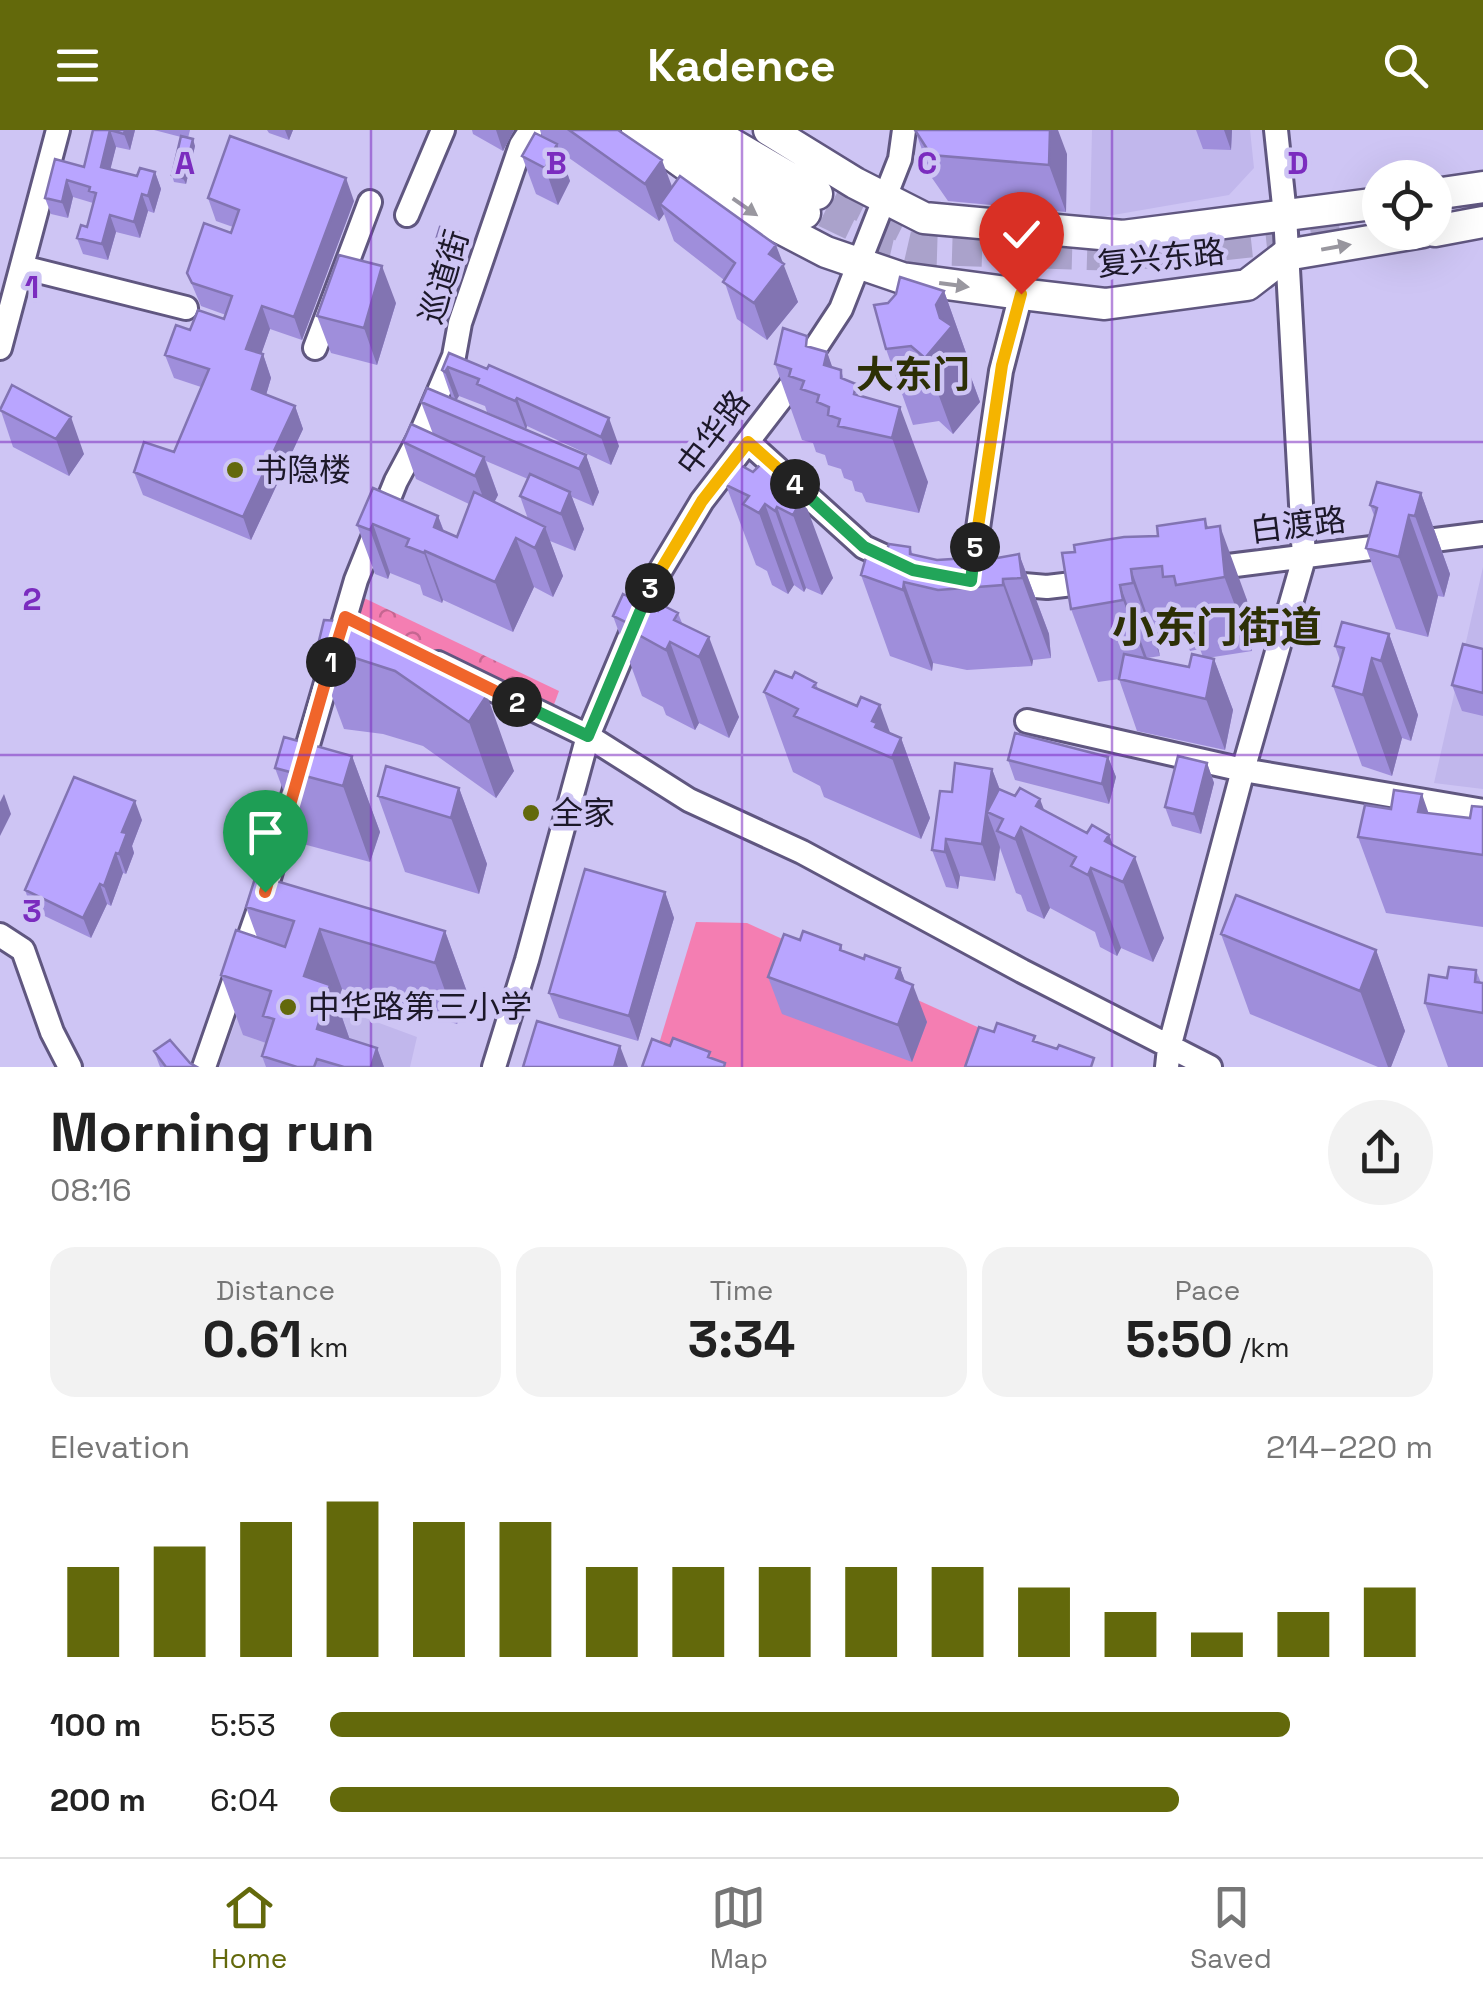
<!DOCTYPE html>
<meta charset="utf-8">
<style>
:root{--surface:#fff;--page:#f2f2f2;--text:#222;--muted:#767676;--line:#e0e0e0;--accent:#63690b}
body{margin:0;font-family:"Space Grotesk","Noto Sans SC",sans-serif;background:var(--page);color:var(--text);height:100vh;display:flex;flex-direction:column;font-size:38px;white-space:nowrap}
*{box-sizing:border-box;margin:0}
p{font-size:32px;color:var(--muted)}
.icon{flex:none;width:55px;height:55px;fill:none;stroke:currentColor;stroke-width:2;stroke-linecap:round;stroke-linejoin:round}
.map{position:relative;height:937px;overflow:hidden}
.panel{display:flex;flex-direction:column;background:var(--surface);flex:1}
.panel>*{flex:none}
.fabs{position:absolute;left:1362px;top:30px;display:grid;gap:20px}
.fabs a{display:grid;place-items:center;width:90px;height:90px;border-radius:50%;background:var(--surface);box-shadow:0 10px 40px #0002;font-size:50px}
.pin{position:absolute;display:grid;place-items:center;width:85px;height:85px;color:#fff;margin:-102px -42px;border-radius:50% 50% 50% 0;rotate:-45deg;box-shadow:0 0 10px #0007}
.pin .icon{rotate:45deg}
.km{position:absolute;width:50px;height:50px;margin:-25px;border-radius:50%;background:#222;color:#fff;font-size:28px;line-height:50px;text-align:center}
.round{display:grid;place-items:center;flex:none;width:105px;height:105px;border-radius:52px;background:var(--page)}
.overview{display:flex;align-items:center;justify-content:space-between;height:170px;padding:0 50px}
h1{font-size:55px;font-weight:700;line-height:75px}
.metrics{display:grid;grid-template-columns:repeat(3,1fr);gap:15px;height:170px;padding:10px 50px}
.metrics div{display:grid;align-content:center;border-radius:25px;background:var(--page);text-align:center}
.metrics b{font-size:50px;font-weight:700}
.metrics small{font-size:28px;font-weight:400}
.metrics p{font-size:28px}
.chart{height:280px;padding:20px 50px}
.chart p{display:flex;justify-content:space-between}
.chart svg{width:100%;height:180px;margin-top:10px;stroke:var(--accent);stroke-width:6}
ul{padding:0 50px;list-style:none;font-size:32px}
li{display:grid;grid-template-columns:160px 120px 1fr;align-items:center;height:75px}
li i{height:25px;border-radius:12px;background:var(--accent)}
header{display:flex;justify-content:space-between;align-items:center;height:130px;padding:0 50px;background:var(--accent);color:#fff;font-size:45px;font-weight:700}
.tabs{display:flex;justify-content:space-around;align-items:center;height:140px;border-top:2px solid var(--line);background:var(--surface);font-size:28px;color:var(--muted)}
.tabs a{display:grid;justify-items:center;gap:5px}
.tabs .selected{color:var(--accent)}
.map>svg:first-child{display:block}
</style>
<header><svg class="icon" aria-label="menu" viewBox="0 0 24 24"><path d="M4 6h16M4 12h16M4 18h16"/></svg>Kadence<svg class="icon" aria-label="search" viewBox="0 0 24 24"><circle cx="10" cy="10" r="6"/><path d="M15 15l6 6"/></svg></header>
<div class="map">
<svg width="1483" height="937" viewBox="0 0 1483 937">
<defs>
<pattern id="park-crowns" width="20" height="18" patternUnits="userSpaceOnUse" patternTransform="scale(2.5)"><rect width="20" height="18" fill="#f47eb2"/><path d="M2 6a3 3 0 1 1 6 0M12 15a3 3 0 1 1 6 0" fill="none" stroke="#c56691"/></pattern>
</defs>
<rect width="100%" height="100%" fill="#cec5f4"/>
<path fill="#c1b7ec" d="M1092 0H1250L1254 38 1229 65 1090 89Z
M1483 437V659L1434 653Z
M252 846 417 907 410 937H219Z"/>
<path fill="#f47eb2" d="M696 792 747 793 1066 937H652Z"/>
<path fill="url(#park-crowns)" d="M364 468 559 561 552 580 357 484Z"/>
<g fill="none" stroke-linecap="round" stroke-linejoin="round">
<path stroke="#aaa2cb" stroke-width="30" stroke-dasharray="30 15" stroke-linecap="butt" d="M796 44 902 97
M784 63 885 111 924 120 1124 126 1340 103"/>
<defs>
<path id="minor" d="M407 85 443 0
M22 137 186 178
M0 218 58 0
M315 218 370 72
M748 312 864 417 901 434
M1204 439 1483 404
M971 446 1001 241 1021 164
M1000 453 1047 457 1098 451
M438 533 588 606 689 670 802 722 1022 841 1210 937
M1027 591 1243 640 1483 681
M0 805 23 820 52 902 70 937
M204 937 265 762 356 450 396 351 419 308 454 226 460 193 521 15 531 0
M494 937 527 830 588 606 651 456 702 371 789 258 841 179 900 29 904 0
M1167 937 1169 918 1243 640 1304 428 1285 85 1276 0"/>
<path id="major" d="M637 0 759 87 826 122 902 148 1021 164 1105 174 1247 155 1286 125 1423 102
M675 0 731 40 805 83
M708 0 817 64
M769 0 855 53 924 88 1123 106 1380 73
M1435 64 1483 57
M1435 101 1483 92"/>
</defs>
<use href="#minor" stroke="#605780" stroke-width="28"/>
<use href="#major" stroke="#605780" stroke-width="35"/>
<use href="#minor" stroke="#fff" stroke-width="22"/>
<use href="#major" stroke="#fff" stroke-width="30"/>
</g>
<path fill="#9f8edb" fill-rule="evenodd" d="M93 0H135L130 20 116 17 110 39 137 46 155 42 161 59 154 83 148 81 140 108 116 102 108 130 83 124 77 108 87 97 93 73 73 67 68 88 51 84 45 68 84 37Z
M154 0H190L188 8 195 16 186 54 174 52 172 45 181 7Z
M267 0H293L289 10 269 3Z
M472 0H514L503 21 473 4Z
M540 0H618L672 57 782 133 798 172 767 210 737 189 724 150 674 111 664 84 659 91 559 21 570 51 558 75 536 64 522 26 542 7Z
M915 0 1067 24 1066 82 948 71 932 48Z
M1196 0H1232L1231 20 1203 19Z
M208 68 354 71 302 210 270 199 261 224H263L271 248 266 265 295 276 303 299 251 410 143 365 134 342 174 322 201 257 174 248 165 225 190 200 224 189 226 185 201 176 187 143 231 103 233 97 216 91Z
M459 102 463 116 459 132 440 126 435 113Z
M944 161 971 237 969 242 980 272 953 304 939 291 913 295 886 219Z
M396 173 377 235 331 223 317 186Z
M811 217 827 222 832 238 841 240 844 250 856 254 861 266 928 352 919 383 866 372 862 363 855 361 852 351 844 348 841 339 828 335 825 325 816 322 813 313 802 310 775 234Z
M449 223 619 316 611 335 527 296 526 299 586 325 599 362 593 376 572 367 584 399 575 421 550 411 563 446 553 467 534 457 513 502 443 470 442 473 423 465 420 455 390 443 388 449 375 444 357 395 438 386 444 401 457 407 469 374 416 349 403 312 433 304 421 272 452 269 442 240ZM459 266 485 276 487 282 525 299 456 270ZM486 331 528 349 520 366 528 389 494 372 498 365Z
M0 278 84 324 69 346 13 317Z
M753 342 784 349 789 361 833 448 822 465 806 458 804 462 794 455 788 464 772 455 767 441 756 435 726 355Z
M1421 363 1450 444 1444 467 1438 466 1428 507 1396 499 1366 418 1375 388 1370 375Z
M1208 398 1247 470 1252 521 1207 528 1214 529 1233 580 1225 620 1137 601 1119 549 1098 552 1071 479 1075 422ZM1186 510 1190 521 1200 519 1203 527 1189 537 1147 528 1160 526 1157 513Z
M910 417 913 425 937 430 967 428 984 418 988 430 1019 424 1049 504 1051 528 1033 530 1032 536 967 540 933 533 932 541 890 526 861 445 885 425Z
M658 481 678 483 682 493 739 587 729 608 699 593 695 600 666 585 663 577 642 566 613 486Z
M1389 504 1418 585 1411 611 1402 608 1392 646 1362 636 1333 556 1340 530 1335 516Z
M412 511 514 641 496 668 423 616 383 604 344 599 316 523Z
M1483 519V586L1462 581 1452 555Z
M792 548 816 553 818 559 890 603 901 608 930 688 921 709 824 667 820 656 793 642 764 562Z
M352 626 380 702 370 732 303 714 275 638Z
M1108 627 1116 647 1109 674 1015 650 1008 630Z
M1207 633 1214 653 1201 704 1172 696 1165 677Z
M992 639 1000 660 1087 703 1109 705 1113 715 1164 808 1153 832 1121 818 1117 826 1100 817 1095 802 1050 778 1044 789 1027 781 1021 765 1016 763 1000 718 995 751 960 746 958 759 946 757 932 720 952 662Z
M459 658 487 734 479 764 405 742 378 666Z
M1483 677V797L1386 783 1358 707 1428 683 1470 688Z
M142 690 132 716 134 723 126 744 123 743 111 776 107 774 91 808 32 780 25 760Z
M665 762 674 788 638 911 559 888 549 863Z
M246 777 445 801 467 862 457 894 342 859 337 873 350 910 377 918 384 937H266L262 926 266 913 243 905 221 845 257 807Z
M1221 804 1376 820 1405 901 1391 937H1378L1250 884Z
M800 810 841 815 843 821 864 829 900 838 905 852 927 892 912 932 782 884 768 847Z
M1476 840 1481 853H1483V937H1448L1425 873 1447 848Z
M154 921 190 933 197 937H160Z"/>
<path fill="#8274b2" d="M110 0 116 17 107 53 101 37Z
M125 0H135L130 20 124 4Z
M285 0H293L289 10Z
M496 0H514L503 21Z
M1050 0H1058L1067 24 1066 82 1049 35Z
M1224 0H1232L1231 20Z
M193 9 195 16 186 54 183 48Z
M557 14 570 51 558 75 545 38Z
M662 30 676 67 660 74 664 84 659 91 645 54Z
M155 42 161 59 154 83 148 66Z
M346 48 354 71 302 210 294 187Z
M67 50 73 67 68 88 62 72Z
M142 64 148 81 140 108 134 92Z
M110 85 116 102 108 130 102 114Z
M459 102 463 116 459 132 454 118Z
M776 115 798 172 767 210 754 173 769 124Z
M382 136 396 173 377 235 364 198Z
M944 161 971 237 969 242 980 272 953 304 925 228 936 175Z
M262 176 270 199 255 242 246 219Z
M827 222 854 298 824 235Z
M263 224 271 248 261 282 252 259Z
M448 237 459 266 456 271 445 242Z
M517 268 527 296 526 300 515 271Z
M295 276 303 299 251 410 243 387Z
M900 277 928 352 919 383 892 308Z
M71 287 84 324 69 346 56 309Z
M609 288 619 316 611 335 601 307Z
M586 325 599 362 593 376 579 339Z
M484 327 498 365 489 383 475 346Z
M784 349 796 380 803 367 833 448 822 465 793 385 779 356Z
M570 362 584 399 575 421 561 384Z
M1421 363 1450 444 1444 467 1415 386Z
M765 374 794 455 788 464 759 383Z
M777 377 806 458 804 462 775 381Z
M1409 385 1438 466 1428 507 1399 427Z
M438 386 456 435 434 397Z
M1205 389 1225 445 1220 396 1247 470 1252 521 1206 398Z
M373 394 390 443 388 449 370 400Z
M545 397 563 446 553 467 535 418Z
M516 408 534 457 513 502 495 452Z
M425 421 443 470 442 473 424 423Z
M1019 424 1049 504 1051 528 1022 448Z
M1131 439 1157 513 1160 526 1133 453Z
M1003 449 1033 530 1032 536 1003 455Z
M904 452 933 533 932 541 903 460Z
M1120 455 1147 528 1150 544 1123 470Z
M1389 504 1418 585 1411 611 1381 531Z
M709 507 739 587 729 608 699 527Z
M670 512 699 593 695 600 666 520Z
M1372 528 1402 608 1392 646 1363 565Z
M1214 529 1233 580 1225 620 1206 569Z
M487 565 514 641 496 668 469 592Z
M880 575 896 619 901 608 930 688 921 709 892 628 872 591Z
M352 626 380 702 370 732 343 656Z
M1108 627 1116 647 1109 674 1102 654Z
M1207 633 1214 653 1201 704 1194 684Z
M992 639 1006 676 987 682 1000 717 995 751 982 714Z
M459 658 487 734 479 764 451 688Z
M4 664 11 684 0 706V672Z
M1422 664 1441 719 1418 682Z
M1040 669 1058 717 1036 676Z
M135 671 142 690 132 716 134 723 126 744 119 724 122 702Z
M1021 697 1050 778 1044 789 1015 709Z
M1109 705 1125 748 1135 727 1164 808 1153 832 1123 752 1105 711Z
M946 709 960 746 958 759 945 722Z
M116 723 123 743 111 776 104 756Z
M1091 738 1121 818 1117 826 1088 745Z
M100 754 107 774 91 808 83 788Z
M665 762 674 788 638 911 629 886Z
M320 799 342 859 337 873 352 916 317 899 304 846Z
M445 801 467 862 457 894 435 833Z
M1376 820 1405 901 1391 937H1388L1360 861Z
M900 838 910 864 913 855 927 892 912 932 898 895 896 848Z
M620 916 628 937H614Z
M377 918 384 937H371Z"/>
<path fill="#b9a5ff" stroke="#8274b2" stroke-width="2.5" d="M93 0H125L124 4 110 0 101 37 137 46 140 38 155 42 148 66 142 64 134 92 110 85 102 114 77 108 81 95 87 97 96 63 89 61 90 57 67 50 62 72 45 68 55 29 84 37Z
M569 0H618L662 30 645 54Z
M915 0H1050L1049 35 931 25Z
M535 3 557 14 545 38 522 26Z
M181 6 193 9 183 48 172 45Z
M230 6 346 48 294 187 262 176 246 219 263 224 252 259 295 276 243 387 134 342 144 312 174 322 209 239 165 225 176 195 190 200 198 180 224 189 232 166 192 153 187 143 204 93 231 103 239 80 208 68Z
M680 46 776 115 769 124 784 134 754 173 723 152 735 133 660 74Z
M440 97 459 102 454 118 435 113Z
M339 125 382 136 364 198 317 186Z
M900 147 944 161 936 175 940 188 952 196 925 228 911 216 886 219 874 175 888 173 896 164Z
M783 198 807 206 806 216 827 222 824 235 841 240V248L856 254 854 264 900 277 892 308 838 296 840 289 828 285 829 277 817 272 819 265 801 259 804 251 789 246 791 239 775 234Z
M449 223 487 239 489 235 609 288 601 307 517 268 515 271 477 254 479 249 448 237 445 242 442 240Z
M12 255 71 287 56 309 0 280Z
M427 258 586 325 579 339 421 272Z
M411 294 484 327 475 346 403 312Z
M761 334 784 349 779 356 803 367 793 385 777 377 775 381 765 374 759 383 743 374 749 366 726 355 740 335 753 342Z
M530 344 570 362 561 384 520 366Z
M1377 352 1421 363 1415 386 1409 385 1399 427 1366 418 1377 378 1370 375Z
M373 358 438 386 434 397 457 407 474 362 545 397 535 418 516 408 495 452 425 421 424 423 406 416 409 409 373 394 370 400 357 395Z
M1205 389 1206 398 1220 396 1225 447 1176 455 1174 446 1163 447 1162 436 1131 439 1133 453 1120 455 1123 470 1071 479 1062 423 1075 422 1074 415 1124 407 1158 406 1157 396Z
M889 414 910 417V424L937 430 967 428V419L984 418 986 430 1019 424 1022 448 1003 449V455L938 460 904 452 903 460 861 445 868 420 885 425Z
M623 464 658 481 662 475 678 483 674 490 709 507 699 527 670 512 666 520 637 504 640 499 613 486Z
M324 490 366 493 412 511 450 534 487 565 469 592 395 541 355 528 316 523Z
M1342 492 1389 504 1381 531 1372 528 1363 565 1333 556 1344 518 1335 516Z
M1463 514 1483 519V563L1452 555Z
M1124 524 1189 537 1192 524 1214 529 1206 569 1119 549Z
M775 541 792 548 795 542 816 553 813 557 857 576 861 567 880 575 872 591 877 593 875 597 901 608 892 628 794 586 798 579 764 562Z
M1015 603 1108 627 1102 654 1008 630Z
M284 607 352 626 343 656 275 638Z
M1178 626 1207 633 1194 684 1165 677Z
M955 633 992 639 982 714 946 709 945 722 932 720 940 661 952 662Z
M386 636 459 658 451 688 378 666Z
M74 647 135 671 122 702 127 703 119 724 116 723 104 756 100 754 83 788 25 760Z
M1020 658 1040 669 1036 676 1087 703 1092 695 1109 705 1105 711 1135 727 1123 752 1091 738 1088 745 1071 736 1076 727 1021 697 1015 709 997 701 1003 689 987 682 999 659 1015 666Z
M1394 660 1422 664 1418 682 1470 688 1472 676 1483 677V725L1358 707 1365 675 1391 679Z
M585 739 665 762 629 886 549 863Z
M256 745 445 801 435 833 320 799 304 846 330 855 317 899 377 918 371 937H344L317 929 314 937H297L262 926 274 889 263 886 271 861 221 845 236 800 285 817 294 791 246 777Z
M1236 765 1376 820 1360 861 1221 804Z
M803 801 841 815 840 820 864 829 865 825 900 838 896 848 913 855 898 895 768 847 784 804 800 810Z
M1449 837 1476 840 1475 852 1483 853V883L1425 873 1429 845 1447 848Z
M537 891 620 916 614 937H523Z
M997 893 1035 906 1033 911 1057 919 1059 915 1094 928 1091 937H965L979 897 994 902Z
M673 908 710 922 708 927 725 933 724 937H642L652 909 670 916Z
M170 910 190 933 197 937H166L154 921Z"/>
<defs><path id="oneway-solid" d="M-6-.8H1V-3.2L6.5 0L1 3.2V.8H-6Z" transform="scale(2.5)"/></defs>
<g fill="#99979f">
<use href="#oneway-solid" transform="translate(745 77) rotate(35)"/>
<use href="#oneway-solid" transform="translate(1336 117) rotate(-10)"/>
<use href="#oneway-solid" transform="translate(954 155) rotate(8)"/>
</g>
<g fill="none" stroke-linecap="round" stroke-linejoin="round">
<defs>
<path id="split-1" d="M265 762 331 532"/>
<path id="split-2" d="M331 532 345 487 517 572"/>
<path id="split-3" d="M517 572 588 606 650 458"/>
<path id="split-4" d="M650 458 702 371 748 312 795 354"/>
<path id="split-5" d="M795 354 864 417 913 440 971 451 975 417"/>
<path id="split-6" d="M975 417 1002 235 1021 164"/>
</defs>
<use href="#split-1" stroke="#fff" stroke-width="20"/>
<use href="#split-2" stroke="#fff" stroke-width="20"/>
<use href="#split-3" stroke="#fff" stroke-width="20"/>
<use href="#split-4" stroke="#fff" stroke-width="20"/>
<use href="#split-5" stroke="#fff" stroke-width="20"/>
<use href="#split-6" stroke="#fff" stroke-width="20"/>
<use href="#split-1" stroke="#f0652b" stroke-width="12"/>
<use href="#split-2" stroke="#f0652b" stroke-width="12"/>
<use href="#split-3" stroke="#22a559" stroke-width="12"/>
<use href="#split-4" stroke="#f5b400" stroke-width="12"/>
<use href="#split-5" stroke="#22a559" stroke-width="12"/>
<use href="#split-6" stroke="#f5b400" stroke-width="12"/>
</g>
<path fill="none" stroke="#7b2cbf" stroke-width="2.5" stroke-opacity="0.55" d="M371 0V937M742 0V937M1112 0V937M0 312H1483M0 625H1483"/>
<g fill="#63690b" stroke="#cec5f4" stroke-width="4">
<circle cx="235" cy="340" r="10"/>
<circle cx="531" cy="683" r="10"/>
<circle cx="288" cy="877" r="10"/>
</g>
<g text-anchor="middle" stroke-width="9" stroke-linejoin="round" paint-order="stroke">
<g font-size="32" fill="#1c1829" stroke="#cec5f4">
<text transform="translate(1161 128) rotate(-6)" y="11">复兴东路</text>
<text transform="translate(444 147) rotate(-73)" y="11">巡道街</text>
<text transform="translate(713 303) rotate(-53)" y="11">中华路</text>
<text transform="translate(1298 395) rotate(-7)" y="11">白渡路</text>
</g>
<g font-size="32" fill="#1c1829" stroke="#cec5f4" text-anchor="start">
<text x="255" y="351">书隐楼</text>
<text x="551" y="694">全家</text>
<text x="308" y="888">中华路第三小学</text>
</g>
<g font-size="38" font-weight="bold" fill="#2d3006" stroke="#cec5f4">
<text x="913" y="258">大东门</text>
</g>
<g font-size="42" font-weight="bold" fill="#2d3006" stroke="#cec5f4">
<text x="1217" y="512">小东门街道</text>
</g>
</g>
<g font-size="32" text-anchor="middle" font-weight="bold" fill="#7b2cbf" stroke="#cec5f4" stroke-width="9" stroke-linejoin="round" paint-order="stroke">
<text x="185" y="44">A</text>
<text x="556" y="44">B</text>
<text x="927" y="44">C</text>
<text x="1298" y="44">D</text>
<text x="32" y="168">1</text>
<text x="32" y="480">2</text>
<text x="32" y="792">3</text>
</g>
</svg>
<div class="fabs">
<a><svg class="icon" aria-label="locate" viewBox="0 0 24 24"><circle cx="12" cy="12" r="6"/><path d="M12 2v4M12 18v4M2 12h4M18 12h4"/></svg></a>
</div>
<div class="pin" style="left:265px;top:762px;background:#1e9e55"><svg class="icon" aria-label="arrive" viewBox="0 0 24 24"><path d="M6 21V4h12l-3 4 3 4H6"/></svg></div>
<div class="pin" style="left:1021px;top:164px;background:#d93025"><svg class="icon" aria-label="check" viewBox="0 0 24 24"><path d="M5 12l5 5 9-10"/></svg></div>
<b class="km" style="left:331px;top:532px">1</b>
<b class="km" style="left:517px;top:572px">2</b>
<b class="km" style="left:650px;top:458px">3</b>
<b class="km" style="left:795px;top:354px">4</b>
<b class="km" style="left:975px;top:417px">5</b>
</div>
<section class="panel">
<div class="overview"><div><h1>Morning run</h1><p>08:16</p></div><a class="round"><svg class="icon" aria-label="share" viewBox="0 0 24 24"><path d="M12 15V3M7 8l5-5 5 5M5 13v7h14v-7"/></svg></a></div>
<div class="metrics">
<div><p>Distance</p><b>0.61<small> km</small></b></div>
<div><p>Time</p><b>3:34</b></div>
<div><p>Pace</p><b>5:50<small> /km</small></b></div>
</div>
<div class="chart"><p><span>Elevation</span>214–220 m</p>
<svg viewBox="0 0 160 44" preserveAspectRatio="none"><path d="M5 44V22M15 44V17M25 44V11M35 44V6M45 44V11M55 44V11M65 44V22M75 44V22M85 44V22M95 44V22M105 44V22M115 44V27M125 44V33M135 44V38M145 44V33M155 44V27"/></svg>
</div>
<ul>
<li><b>100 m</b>5:53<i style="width:87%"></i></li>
<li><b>200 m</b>6:04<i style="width:77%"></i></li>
</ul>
</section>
<nav class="tabs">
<a class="selected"><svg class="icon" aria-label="home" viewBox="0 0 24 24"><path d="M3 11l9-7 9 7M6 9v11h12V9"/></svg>Home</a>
<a><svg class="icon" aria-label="map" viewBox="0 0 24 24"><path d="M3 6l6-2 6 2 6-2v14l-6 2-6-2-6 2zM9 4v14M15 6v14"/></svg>Map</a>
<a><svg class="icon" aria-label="saved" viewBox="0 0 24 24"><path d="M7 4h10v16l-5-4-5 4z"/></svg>Saved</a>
</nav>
